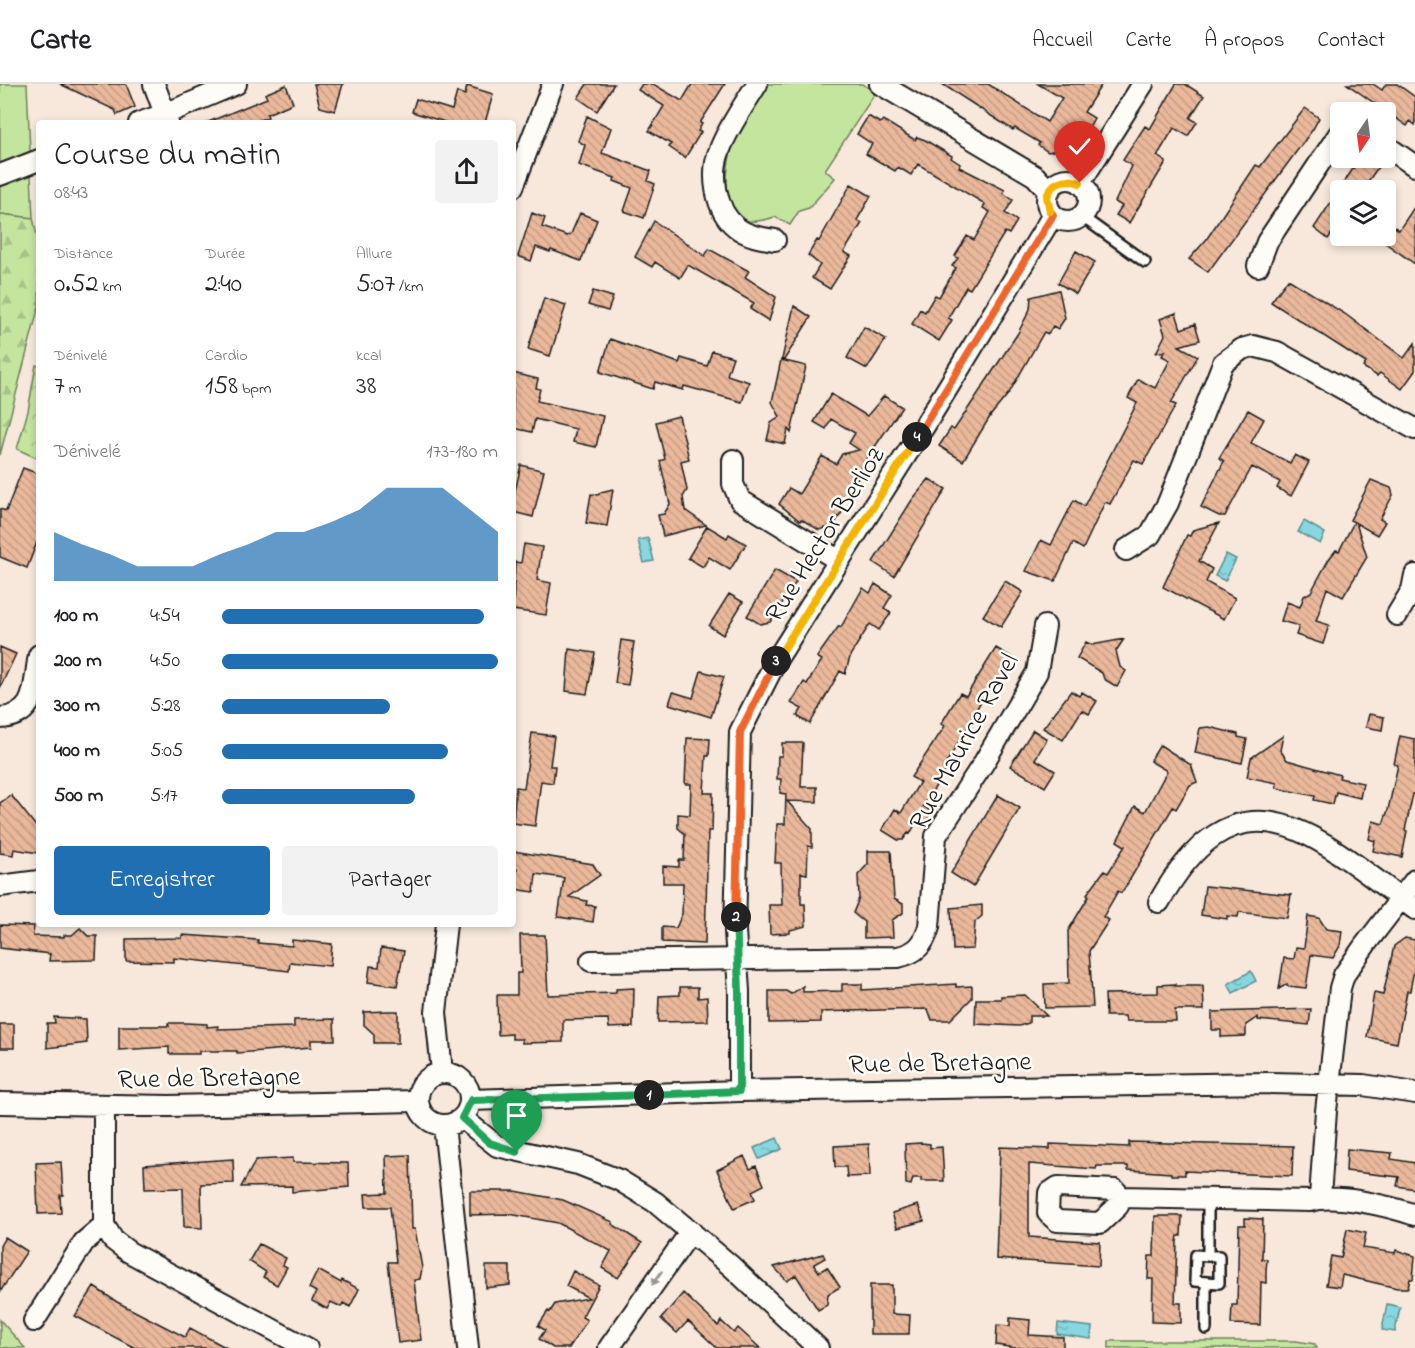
<!DOCTYPE html>
<html lang="fr">
<meta charset="utf-8">
<style>
:root{--surface:#fff;--page:#f2f2f2;--text:#202124;--muted:#757577;--line:#e0e0e0;--accent:#1f6fb2}
body{margin:0;font-family:"Indie Flower",sans-serif;background:var(--page);color:var(--text);height:100vh;display:flex;flex-direction:column;font-size:22px;white-space:nowrap}
*{box-sizing:border-box;margin:0}
p{font-size:20px;color:var(--muted)}
.icon{flex:none;width:33px;height:33px;fill:none;stroke:currentColor;stroke-width:2;stroke-linecap:round;stroke-linejoin:round}
.map{position:relative;flex:1;overflow:hidden}
.sheet{position:absolute;left:36px;top:36px;width:480px;height:807px;display:flex;flex-direction:column;background:var(--surface);border-radius:6px;box-shadow:0 3px 9px #0003}
.sheet>*{flex:none}
.needle{width:39px;rotate:193deg}
.fabs{position:absolute;left:1330px;top:18px;display:grid;gap:12px}
.fabs a{display:grid;place-items:center;width:66px;height:66px;border-radius:6px;background:var(--surface);box-shadow:0 3px 9px #0003;font-size:30px}
.pin{position:absolute;display:grid;place-items:center;width:51px;height:51px;color:#fff;margin:-62px -26px;border-radius:50% 50% 50% 0;rotate:-45deg;box-shadow:0 0 6px #0007}
.pin .icon{rotate:45deg}
.km{position:absolute;width:30px;height:30px;margin:-15px;border-radius:50%;background:#222;color:#fff;font-size:16px;line-height:30px;text-align:center}
.round{display:grid;place-items:center;flex:none;width:63px;height:63px;border-radius:6px;background:var(--page)}
.summary{display:flex;align-items:center;justify-content:space-between;height:102px;padding:0 18px}
h1{font-size:33px;font-weight:600;line-height:45px}
.figures{display:grid;grid-template-columns:repeat(3,1fr);gap:9px;height:102px;padding:6px 18px}
.figures div{display:grid;align-content:center}
.figures b{font-size:26px;font-weight:600}
.figures small{font-size:16px;font-weight:400}
.figures p{font-size:16px}
.chart{height:168px;padding:12px 18px}
.chart p{display:flex;justify-content:space-between}
.chart svg{width:100%;height:108px;margin-top:6px;fill:var(--accent);opacity:.7}
.button{display:flex;gap:12px;margin-top:auto;padding:12px 18px}
.button a{flex:1;height:69px;border-radius:6px;background:var(--accent);color:#fff;font-size:24px;font-weight:600;line-height:69px;text-align:center}
.button a+a{background:var(--page);color:var(--text)}
ul{padding:0 18px;list-style:none;font-size:20px}
li{display:grid;grid-template-columns:96px 72px 1fr;align-items:center;height:45px}
li i{height:15px;border-radius:8px;background:var(--accent)}
header{display:flex;align-items:center;gap:36px;box-sizing:border-box;height:84px;padding:0 30px;background:var(--surface);border-bottom:2px solid var(--line)}
header strong{font-size:28px}
nav{display:flex;gap:33px;margin-inline-start:auto;font-size:21px}
.map>svg:first-child{display:block}
</style>
<header>
<strong>Carte</strong>
<nav><a>Accueil</a><a>Carte</a><a>À propos</a><a>Contact</a></nav>
</header>
<div class="map">
<svg width="1415" height="1264" viewBox="0 0 1415 1264">
<defs>
<pattern id="forest-firs" width="22" height="20" patternUnits="userSpaceOnUse" patternTransform="scale(1.5)"><rect width="22" height="20" fill="#c3e59e"/><path d="M5 1l3.5 6h-7zM16 11l3.5 6h-7z" fill="#a7c488"/></pattern>
<pattern id="park-crowns" width="20" height="18" patternUnits="userSpaceOnUse" patternTransform="scale(1.5)"><rect width="20" height="18" fill="#c3e59e"/><path d="M2 6a3 3 0 1 1 6 0M12 15a3 3 0 1 1 6 0" fill="none" stroke="#a7c488"/></pattern>
<pattern id="water-ripples" width="26" height="14" patternUnits="userSpaceOnUse" patternTransform="scale(1.5)"><rect width="26" height="14" fill="#86d7df"/><path d="M2 4q2-2 4 0t4 0M15 11q2-2 4 0t4 0" fill="none" stroke="#73b8bf"/></pattern>
<pattern id="building-back-hatch" width="6" height="6" patternUnits="userSpaceOnUse" patternTransform="scale(1.5)"><rect width="6" height="6" fill="#eab89b"/><path d="M-1 5l2 2M0 0l6 6M5-1l2 2" fill="none" stroke="#c89e85"/></pattern>
</defs>
<rect width="100%" height="100%" fill="#f7e8db"/>
<filter id="ink" filterUnits="userSpaceOnUse"><feTurbulence type="fractalNoise" baseFrequency=".0167" numOctaves="2"/><feDisplacementMap in="SourceGraphic" scale="12" xChannelSelector="R" yChannelSelector="G"/><feConvolveMatrix kernelMatrix="1 2 1 2 8 2 1 2 1" color-interpolation-filters="sRGB"/></filter>
<g filter="url(#ink)">
<path fill="#c3e59e" stroke="#70805d" stroke-width="1.5" d="M0 0H27L33 134 0 130Z
M767 0H862L876 8 825 86 835 94 809 124 799 127 790 141 775 133C751 140 743 141 728 119 722 65 740 44 767 0Z
M1109 1257H1296L1315 1260 1317 1264H1109Z"/>
<path fill="url(#forest-firs)" stroke="#70805d" stroke-width="1.5" d="M0 130 33 134 39 161V222L0 371Z
M0 1236 25 1264H0Z"/>
<path fill="url(#park-crowns)" stroke="#70805d" stroke-width="1.5" d="M36 281 39 282V375L17 365 28 327Z"/>
<path fill="url(#water-ripples)" stroke="#5c8c91" stroke-width="1.5" d="M1304 437 1325 449 1320 460 1298 448Z
M648 454 654 477 644 479 638 456Z
M1226 470 1236 475 1225 497 1215 492Z
M1251 887 1256 897 1233 909 1228 900Z
M777 1054 782 1065 759 1075 754 1064Z
M1387 1220 1400 1223 1395 1248 1382 1246Z
M1058 1239 1092 1243 1091 1255 1057 1250Z"/>
<path fill="url(#building-back-hatch)" stroke="#1c1c1c" stroke-width="1.5" d="M60 0H126L135 23 117 31 115 26Z
M314 0H343L335 27 320 23Z
M587 0H614L597 27 578 14Z
M642 0H653L682 17 692 0H725L700 39 702 40 698 47 701 48 685 74 669 63 671 60 649 47 664 22 638 6Z
M942 0H988L1047 38 1062 14 1038 0H1102L1084 28 1094 34 1079 61 1048 68 1038 61 1040 59 1015 44 1013 46Z
M1176 0H1185L1204 12 1190 34 1197 38 1188 52 1174 44 1157 72 1166 78 1129 139 1116 131 1122 122 1115 118 1132 82 1123 76 1145 42 1150 45Z
M1347 0H1373L1382 6 1386 0H1397L1415 13V41L1410 37 1407 42Z
M286 1 293 19 267 30 268 33 251 39H206L267 14 265 10Z
M467 2 493 10 485 39H448L412 28 416 15 452 26 457 8 465 11Z
M1305 24 1319 34 1313 45 1208 188 1189 175 1206 156 1256 81 1260 83Z
M587 32 611 44 602 69 651 87 648 97 655 100 644 134 624 127 632 104 614 97 615 94 579 81 585 61 578 57Z
M868 32 880 39 883 36 915 56 917 53 925 56 952 72 951 74 960 80 959 83 1005 106 1003 109 1013 116 1005 129 1017 137 1009 150 1005 148 970 205 966 203 948 234 952 236 939 257 912 240 920 225 925 228 935 211 939 213 956 184 952 182 958 174 955 172 967 152 974 156 990 128 983 124 985 120 918 80 911 91 898 83 895 87 866 70 872 60 857 50Z
M1360 74H1372L1381 79 1362 106H1341V137L1328 155 1314 144Z
M851 100 871 112 857 136 862 139 844 168 851 172 830 205 812 194 820 181 808 171 817 156 819 157Z
M1415 122V180L1381 156 1392 141 1399 146Z
M532 129 545 134 542 143 567 152 571 150 580 129 597 136 581 177 551 166 550 168 536 163 531 177 518 172Z
M654 137 705 172 709 165 749 187 745 193 776 213 769 237 750 225 754 219 688 181 680 194 655 178 652 183 635 173Z
M1076 167 1095 178 1076 210 1058 199Z
M1288 195 1345 230 1404 274 1415 259V287L1402 305 1380 289 1377 292 1363 283 1366 279 1271 218Z
M1059 206 1065 234 1058 245 1053 242 1048 250 1044 248 1009 309 991 331 963 377 939 362 951 344 954 346 1018 249 1030 225 1031 213Z
M593 207 613 213 608 227 588 221Z
M544 214 566 221 550 272 528 265Z
M794 222 811 233 784 276 782 275Z
M1176 229 1181 245 1195 240 1200 256 1179 262 1198 272 1171 319 1176 321 1143 380 1134 376 1110 420 1105 418 1083 465 1073 459 1055 497 1026 487 1041 456 1051 461 1074 416 1084 422 1137 319 1128 314 1138 295 1155 304 1170 276 1162 272 1165 267 1156 269 1165 251 1160 235Z
M864 243 886 255 867 285 847 274Z
M610 255 679 279 681 274 707 282 712 267 733 273 727 291 749 298 742 318 684 302 683 306 655 298 653 305 600 288Z
M781 276 806 282 791 349 788 345 785 360 767 356 771 339 780 333 772 318Z
M513 289 538 295 536 304 540 305 537 317 603 332 596 363 573 358 576 345 535 335 532 348 513 344Z
M831 310 867 332 884 312 902 323 855 392 858 394 840 423 844 425 833 442 819 446 801 435 800 437 779 420 789 404 799 410 822 372 836 380 842 370 859 366 849 359 855 349 831 335 826 345 814 338Z
M1248 326 1264 335 1251 359 1290 379 1295 371 1309 378 1291 412 1277 404 1280 398 1252 383 1225 432H1219L1201 423 1224 377 1219 374Z
M679 332 689 375 681 377 687 406 683 413 685 426 706 441 663 452 658 431 664 430 670 420 660 377 665 375 656 338Z
M521 381 544 387 533 433 513 428V416Z
M23 384 39 390V453L27 484 0 473V425L6 427Z
M929 395 946 405 894 492 873 478 912 416Z
M1371 396 1391 404 1393 411 1380 435 1385 438 1377 451 1356 439 1367 473 1343 513 1327 504 1316 537 1329 541 1323 560 1296 551 1299 542 1281 537 1287 518 1300 523 1304 512 1311 508 1329 475 1336 466 1339 467 1354 438 1350 436Z
M613 405 607 442 586 439 591 410 598 411 601 408Z
M1219 439 1199 477 1212 485 1206 498 1235 514 1224 535 1163 503 1187 451 1190 452 1193 446Z
M707 442 727 454 729 450 746 460 730 486 709 473 703 483 688 474Z
M524 460 542 463 537 496 551 499 546 531 513 526 515 478 521 479Z
M775 486 796 498 770 538 760 540 747 532Z
M1005 497 1023 508 1001 543 983 532Z
M875 500 892 511 884 524 891 529 879 546 870 540 851 570 845 590 840 587 810 640 797 632 802 625 791 619 804 598 807 600 822 576 817 573 839 542 841 543 863 504 870 509Z
M729 510 743 518 723 551 709 542Z
M1124 555 1116 567 1120 583 1126 587 1117 603 1104 595 1102 589 1077 574 1086 558 1092 561Z
M621 556 634 558 628 601 615 599Z
M0 563 16 570 0 604Z
M996 564 1016 576 996 609 989 604 974 629 976 630 943 684 946 686 923 722 932 728 923 743 916 739 910 750 908 749 903 756H898L882 746 895 725 901 729 920 698 911 693 945 642 941 640 960 609 966 612Z
M569 565 595 569 587 610 566 607Z
M701 587 724 593 711 633 669 620 673 608 693 614Z
M1071 607 1079 612 1082 608 1097 617 1089 630 1082 626 1063 656 1043 644Z
M1369 630 1384 633 1382 646 1366 643Z
M1209 643 1238 650V653L1247 655 1242 679 1195 669 1200 644Z
M1033 646 1047 655 1035 675 1055 687 1045 703 1010 682Z
M532 649 554 652 550 682H555L553 699 541 697 535 742 513 739 516 703 524 704Z
M1283 652 1280 666 1287 676 1340 691 1339 694 1363 699 1360 714 1336 708 1333 720 1314 716 1315 712 1276 704 1277 699 1247 693 1251 674Z
M1400 652 1415 655V710H1413L1405 746 1407 747 1402 773 1373 767 1375 757 1369 755 1373 737 1383 740 1388 726 1398 681 1394 680Z
M687 654 710 655 709 672H706L704 709H713L712 747H708L705 860 662 858V843L676 844 682 830 683 799H663V782L679 783V776H684L685 750 678 744V730L690 731 691 700H685Z
M782 659H803L801 703H817V718L787 717 812 745V763L808 762 807 790 801 789V820H805L806 842 790 846V849L770 850 769 821H782L781 779H775L777 740H785L786 710 780 709 781 695H777L778 672H782Z
M1160 661 1191 681 1197 698 1190 701 1176 725 1173 723 1126 802 1121 809 1118 807 1103 833 1109 836 1089 867 1093 923 1045 924 1044 900 1069 899 1068 847 1089 812 1087 810 1104 787 1108 789 1125 762 1117 757 1135 722 1145 728 1167 687 1150 677Z
M11 711 39 746V769L14 765 13 771 0 769V719Z
M998 711 1020 724 973 803 951 789Z
M513 767 593 780 600 791 569 813 587 817 586 821 595 822 593 838 558 833 564 794 536 790 534 808 514 805 517 785 513 784Z
M868 767H891L894 815 903 820V829L892 836 893 853 864 854V838L853 829 859 814 858 791 868 780Z
M1205 802 1291 811 1287 834 1239 828 1238 833 1227 832V835L1201 831Z
M982 821V832L975 838 973 865 953 866 951 824Z
M1308 832 1319 834 1326 845 1342 847 1340 862 1333 874 1311 871 1306 904 1287 902V900L1279 905 1284 874 1294 875 1296 863 1304 864Z
M0 841 34 842 33 852 64 853V851H72L80 844 88 852H97L96 876 49 877 50 870 0 864Z
M182 851 258 856V859L292 862V856L332 860 330 882 290 878 289 887 174 874V878L126 877V855L182 854Z
M520 851H545L548 911 616 909V905L634 904 633 943 609 944 608 935 563 936V958L522 959V955H512V950L498 951 497 911H517V889H521Z
M1405 854 1415 856V880L1410 907H1407L1397 959 1367 953 1374 909 1383 911 1394 862Z
M381 864 404 867 397 902 368 898 370 882 379 883Z
M842 900H862V906L956 900V903L972 902V914L950 936H932L928 925 882 926 821 928V938L769 939V907H786L791 910 803 902V908L842 907Z
M1175 900V902H1203L1204 926H1175L1176 937H1126L1125 932H1106L1105 910 1158 909V901Z
M680 903H698V914L707 913 708 937 658 938 659 912 680 911Z
M1025 911 1047 932H1029V939L1019 942 975 940 976 915H1001V912Z
M1311 925 1309 941 1258 936V933L1246 941V952L1221 953V946H1212V928Z
M387 927H398V959H374V950L364 941V928Z
M54 933 86 935 87 959 47 964V939H55Z
M334 935 335 956H311V963L237 969V967H199V970H169V963L119 966V942H169L168 939H186L207 940V943L218 942V945L294 943V936Z
M0 940H14V964H0Z
M1129 1058 1293 1062 1292 1092 1185 1087V1091H1171V1089L1128 1086V1082H1097L1096 1085 1029 1080V1153L1100 1158 1099 1182 996 1175 1000 1063 1050 1065V1060L1129 1063Z
M921 1059 930 1060V1064L942 1063 944 1097H921V1094H913L911 1101 906 1100 905 1060Z
M869 1060 870 1092 847 1093 846 1083H835L834 1062Z
M1347 1065 1392 1069 1391 1075 1415 1079V1105L1397 1102 1399 1093 1346 1087Z
M410 1071 412 1145H415L422 1184 420 1195 414 1196 421 1256 398 1259 388 1178H396L390 1123H366L365 1110 387 1109 386 1072Z
M744 1072 750 1085 756 1082 764 1101 752 1107 755 1115 734 1124 717 1086Z
M293 1074V1078L348 1079 349 1103 292 1108V1102L241 1103 256 1076Z
M233 1075 234 1099 201 1100 202 1144 184 1143 183 1104 145 1105 144 1081Z
M61 1078 63 1111H60L61 1129 38 1130 36 1079Z
M470 1107H515L563 1116 613 1138 612 1140 642 1159 618 1194 602 1184 611 1167 558 1139 509 1130 470 1131Z
M918 1121 924 1137 897 1144 892 1129Z
M1155 1132H1182L1181 1152H1178L1177 1158 1175 1219H1181V1239L1152 1238 1153 1195H1148L1149 1172H1154Z
M1245 1134 1263 1135 1262 1175H1267L1266 1187V1199L1261 1198 1260 1241 1231 1240 1232 1221H1237L1239 1141H1245Z
M1347 1145 1366 1149 1363 1164 1395 1169 1396 1166 1415 1172 1413 1195H1410L1408 1204H1397L1342 1191 1340 1203 1326 1201 1331 1172 1341 1174Z
M5 1153 27 1167 0 1208V1162Z
M259 1160 286 1174 283 1181 287 1183 277 1201 263 1193 266 1188 249 1177Z
M823 1170 825 1174 814 1180 819 1188 827 1183 840 1203 828 1210 827 1221 818 1226 796 1191 787 1197 774 1183Z
M486 1182H510V1201L486 1204Z
M318 1186 341 1199 342 1196 359 1205 350 1223 343 1219 341 1223 331 1218 327 1225 312 1217 316 1208 309 1204Z
M573 1187 599 1201 582 1233 587 1236 569 1264H553L539 1255 545 1246 538 1242 548 1227 550 1228 555 1220 589 1214 566 1202Z
M870 1201H892V1230L910 1231 909 1250H870Z
M94 1203 117 1218 185 1253 190 1244 227 1264H135L75 1232Z
M683 1209 718 1242 721 1237 734 1249 738 1244 760 1264H717L688 1237 677 1249 661 1235Z
M1010 1234 1030 1236 1029 1251 1063 1253V1264H1015L996 1261 997 1241 1010 1242Z"/>
<g fill="none" stroke-linecap="round" stroke-linejoin="round">
<defs>
<path id="service" d="M1081 132 1145 178
M1208 1172H1219V1199L1195 1197 1196 1171 1208 1172V1114
M1206 1245V1198"/>
<path id="minor" d="M757 0C744 21 729 42 720 65 710 89 715 126 736 143 747 152 761 154 775 156
M880 0 1035 92 1049 107
M139 39 165 30 154 0
M168 39 165 30 236 0
M1386 62 1415 82
M0 91 39 76
M1047 116a21 21 0 1 1 42 0a21 21 0 1 1-42 0Z
M1080 99 1143 0
M513 103 553 0
M1258 182 1267 158 1341 47
M733 376V400L740 416 838 476
M1126 466 1150 451 1168 419 1223 279 1242 265 1253 262 1277 268 1415 345
M1397 531 1412 506 1415 491
M0 634C38 632 33 601 39 571
M0 802 39 797
M1159 818C1241 673 1319 755 1415 825
M591 877 898 873C916 869 924 861 929 843L936 752 983 680 1037 588 1045 542
M442 988 436 928 446 840
M418 1015a26 26 0 1 1 52 0a26 26 0 1 1-52 0Z
M739 1007V907L735 847 740 648 777 575 925 341 1053 131
M470 1016 739 1007 1269 999 1363 1001 1415 1009
M0 1019 169 1022 418 1017
M104 1022V1141L113 1156 129 1168 307 1264
M462 1034 497 1062 578 1080 619 1096 655 1118 731 1182 818 1264
M444 1041 468 1264
M1121 1113 1118 1122 1100 1139 1057 1137 1048 1129 1049 1109 1058 1103 1115 1106 1121 1113 1310 1117C1335 1109 1389 1122 1415 1131
M1320 1113 1326 1027 1340 904 1344 891 1365 861 1415 796
M34 1237 84 1158 104 1141
M609 1264 691 1147"/>
</defs>
<use href="#service" stroke="#1c1c1c" stroke-width="14"/>
<use href="#minor" stroke="#1c1c1c" stroke-width="24"/>
<use href="#service" stroke="#fdfcf7" stroke-width="9"/>
<use href="#minor" stroke="#fdfcf7" stroke-width="20"/>
</g>
<defs><path id="oneway-solid" d="M-6-.8H1V-3.2L6.5 0L1 3.2V.8H-6Z" transform="scale(1.5)"/></defs>
<use fill="#989794" href="#oneway-solid" transform="translate(657 1194) rotate(125)"/>
</g>
<g fill="none" stroke-linecap="round" stroke-linejoin="round" filter="url(#ink)">
<defs>
<path id="split-1" d="M517 1068 490 1059 462 1034 471 1016 649 1011"/>
<path id="split-2" d="M649 1011 739 1007V907L736 833"/>
<path id="split-3" d="M736 833 740 648 776 577"/>
<path id="split-4" d="M776 577 917 353"/>
<path id="split-5" d="M917 353 1053 131 1050 127"/>
<path id="split-6" d="M1050 127 1047 113C1052 97 1065 93 1080 99"/>
</defs>
<use href="#split-1" stroke="#fff" stroke-width="12"/>
<use href="#split-2" stroke="#fff" stroke-width="12"/>
<use href="#split-3" stroke="#fff" stroke-width="12"/>
<use href="#split-4" stroke="#fff" stroke-width="12"/>
<use href="#split-5" stroke="#fff" stroke-width="12"/>
<use href="#split-6" stroke="#fff" stroke-width="12"/>
<use href="#split-1" stroke="#22a559" stroke-width="8"/>
<use href="#split-2" stroke="#22a559" stroke-width="8"/>
<use href="#split-3" stroke="#f0652b" stroke-width="8"/>
<use href="#split-4" stroke="#f5b400" stroke-width="8"/>
<use href="#split-5" stroke="#f0652b" stroke-width="8"/>
<use href="#split-6" stroke="#f5b400" stroke-width="8"/>
</g>
<g text-anchor="middle" stroke-width="5" stroke-linejoin="round" paint-order="stroke">
<g font-size="27" fill="#1c1c1c" stroke="#fdfcf7">
<text transform="translate(824 450) rotate(-58)" y="9">Rue Hector Berlioz</text>
<text transform="translate(963 657) rotate(-61)" y="9">Rue Maurice Ravel</text>
<text transform="translate(940 978) rotate(-1)" y="9">Rue de Bretagne</text>
<text transform="translate(209 993) rotate(-1)" y="9">Rue de Bretagne</text>
</g>
</g>
</svg>
<div class="fabs">
<a><svg class="needle" viewBox="-14 -14 28 28"><path d="M0-13l5 13h-10z" fill="#e53935"/><path d="M0 13l5-13h-10z" fill="#757577"/></svg></a>
<a><svg class="icon" aria-label="layers" viewBox="0 0 24 24"><path d="M12 4l9 5-9 5-9-5zM3 14l9 5 9-5"/></svg></a>
</div>
<div class="pin" style="left:517px;top:1068px;background:#1e9e55"><svg class="icon" aria-label="arrive" viewBox="0 0 24 24"><path d="M6 21V4h12l-3 4 3 4H6"/></svg></div>
<div class="pin" style="left:1080px;top:99px;background:#d93025"><svg class="icon" aria-label="check" viewBox="0 0 24 24"><path d="M5 12l5 5 9-10"/></svg></div>
<b class="km" style="left:649px;top:1011px">1</b>
<b class="km" style="left:736px;top:833px">2</b>
<b class="km" style="left:776px;top:577px">3</b>
<b class="km" style="left:917px;top:353px">4</b>
<section class="sheet">
<div class="summary"><div><h1>Course du matin</h1><p>08:43</p></div><a class="round"><svg class="icon" aria-label="share" viewBox="0 0 24 24"><path d="M12 15V3M7 8l5-5 5 5M5 13v7h14v-7"/></svg></a></div>
<div class="figures">
<div><p>Distance</p><b>0.52<small> km</small></b></div>
<div><p>Durée</p><b>2:40</b></div>
<div><p>Allure</p><b>5:07<small> /km</small></b></div>
</div>
<div class="figures">
<div><p>Dénivelé</p><b>7<small> m</small></b></div>
<div><p>Cardio</p><b>158<small> bpm</small></b></div>
<div><p>kcal</p><b>38</b></div>
</div>
<div class="chart"><p><span>Dénivelé</span>173–180 m</p>
<svg viewBox="0 0 160 44" preserveAspectRatio="none"><path d="M0 44V24L10 29L20 33L30 38L40 38L50 38L60 33L70 29L80 24L90 24L100 20L110 15L120 6L130 6L140 6L150 15L160 24V44z"/></svg>
</div>
<ul>
<li><b>100 m</b>4:54<i style="width:95%"></i></li>
<li><b>200 m</b>4:50<i style="width:100%"></i></li>
<li><b>300 m</b>5:28<i style="width:61%"></i></li>
<li><b>400 m</b>5:05<i style="width:82%"></i></li>
<li><b>500 m</b>5:17<i style="width:70%"></i></li>
</ul>
<div class="button"><a>Enregistrer</a><a>Partager</a></div>
</section>
</div>
